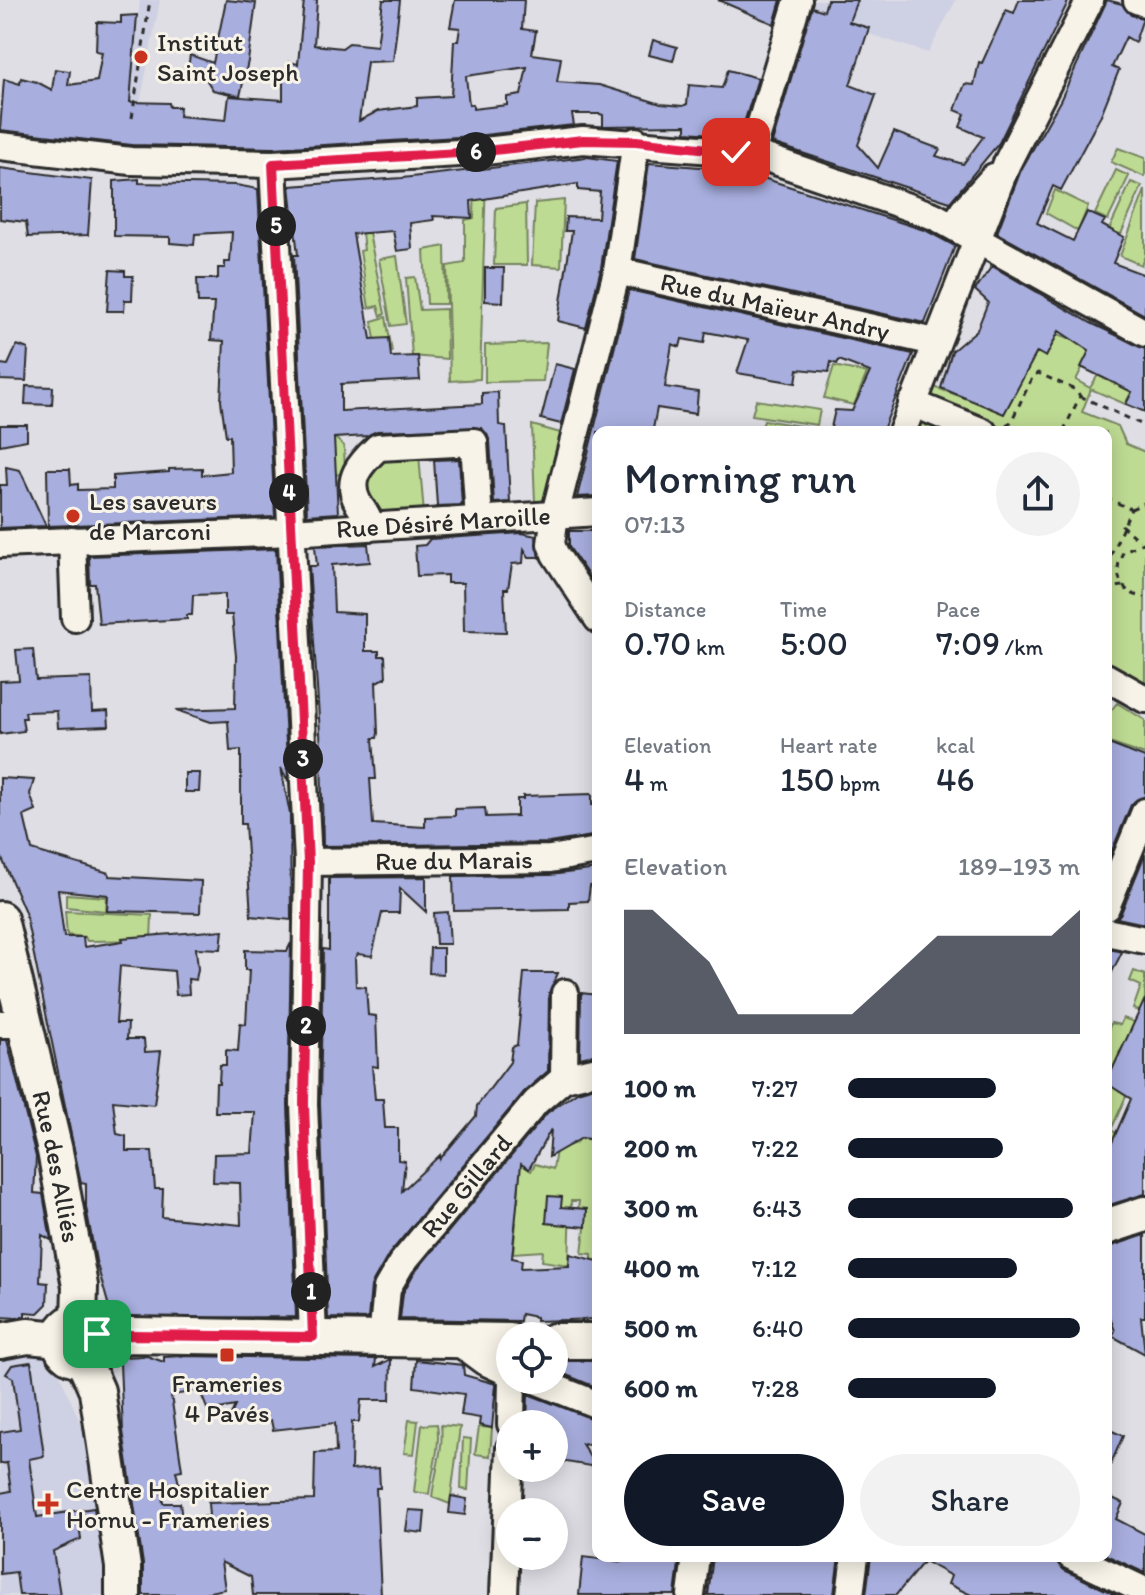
<!DOCTYPE html>
<meta charset="utf-8">
<style>
:root{--surface:#fff;--page:#f2f2f3;--text:#1f2937;--muted:#747a83;--accent:#111827}
body{margin:0;font-family:Itim,sans-serif;background:var(--page);color:var(--text);height:100vh;display:flex;flex-direction:column;font-size:30px;white-space:nowrap}
*{box-sizing:border-box;margin:0}
p{font-size:26px;color:var(--muted)}
.icon{flex:none;width:44px;height:44px;fill:none;stroke:currentColor;stroke-width:2;stroke-linecap:round;stroke-linejoin:round}
.map{position:relative;flex:1;overflow:hidden}
.side{position:absolute;left:592px;top:426px;width:520px;height:1136px;display:flex;flex-direction:column;background:var(--surface);border-radius:16px;box-shadow:0 4px 20px #0003}
.side>*{flex:none}
.controls{position:absolute;left:496px;top:1322px;display:grid;gap:16px}
.controls a{display:grid;place-items:center;width:72px;height:72px;border-radius:50%;background:var(--surface);box-shadow:0 4px 20px #0003;font-size:40px}
.pin{position:absolute;display:grid;place-items:center;width:68px;height:68px;color:#fff;margin:-34px;border-radius:16px;box-shadow:0 4px 12px #0006}
.km{position:absolute;width:40px;height:40px;margin:-20px;border-radius:50%;background:#222;color:#fff;font-size:22px;line-height:40px;text-align:center}
.round{display:grid;place-items:center;flex:none;width:84px;height:84px;border-radius:42px;background:var(--page)}
.head{display:flex;align-items:center;justify-content:space-between;height:136px;padding:0 32px}
h1{font-size:44px;font-weight:600;line-height:60px}
.metrics{display:grid;grid-template-columns:repeat(3,1fr);gap:12px;height:136px;padding:8px 32px}
.metrics div{display:grid;align-content:center}
.metrics b{font-size:34px;font-weight:600}
.metrics small{font-size:22px;font-weight:400}
.metrics p{font-size:22px}
.chart{height:224px;padding:16px 32px}
.chart p{display:flex;justify-content:space-between}
.chart svg{width:100%;height:144px;margin-top:8px;fill:var(--accent);opacity:.7}
.action{display:flex;gap:16px;margin-top:auto;padding:16px 32px}
.action a{flex:1;height:92px;border-radius:48px;background:var(--accent);color:#fff;font-size:32px;font-weight:600;line-height:92px;text-align:center}
.action a+a{background:var(--page);color:var(--text)}
ul{padding:0 32px;list-style:none;font-size:26px}
li{display:grid;grid-template-columns:128px 96px 1fr;align-items:center;height:60px}
li i{height:20px;border-radius:10px;background:var(--accent)}
.map>svg:first-child{display:block}
</style>
<div class="map">
<svg width="1145" height="1595" viewBox="0 0 1145 1595">
<rect width="100%" height="100%" fill="#dfdee5"/>
<filter id="ink" filterUnits="userSpaceOnUse"><feTurbulence type="fractalNoise" baseFrequency=".0125" numOctaves="2"/><feDisplacementMap in="SourceGraphic" scale="16" xChannelSelector="R" yChannelSelector="G"/><feConvolveMatrix kernelMatrix="1 2 1 2 8 2 1 2 1" color-interpolation-filters="sRGB"/></filter>
<g filter="url(#ink)">
<path fill="#ced0e3" d="M140 0H160L138 114V151L124 149Z
M798 0H956L928 53 795 10Z
M0 1349 52 1356 87 1439 103 1569V1595H0Z"/>
<path fill="#bedb93" stroke="#74835f" stroke-width="2" d="M1118 148 1145 158V177L1111 162Z
M1116 170 1129 176 1108 220 1095 214Z
M486 177 480 379 450 381 447 266 465 263V220L474 218 475 180Z
M1131 182 1142 186 1121 234 1108 232Z
M1055 190 1088 206 1078 231 1046 213Z
M1145 190V256L1141 265 1120 256Z
M564 200 561 267 532 265 535 203Z
M526 204 527 265H494L496 208Z
M362 233H369L385 314 381 316 378 306 369 308 360 251 364 250Z
M445 246 446 304H427L424 250Z
M397 256 406 324 391 326 379 259Z
M415 277 420 310 446 309 447 359 412 356 406 278Z
M386 317 392 352H377L372 321Z
M1048 331 1069 338 1072 332 1090 352 1076 380 1090 388 1098 375 1132 391 1125 404 1091 389 1082 412 1118 426 1126 444 1145 452V689L1106 666V432H913L934 387 968 399 1028 349 1037 353Z
M547 343 543 381 485 382V345Z
M834 366 867 373 854 405 824 398Z
M756 400 820 410 817 425 752 415Z
M764 420 818 429 761 432Z
M532 425 564 434 547 499 528 508V503L535 502Z
M335 438 344 446 345 473 335 475 332 439Z
M419 455 424 514H375L359 479 379 457Z
M1117 703 1145 720V755L1106 742V711L1109 713Z
M66 894 107 897 106 911 66 907Z
M65 911 152 915 151 940 87 941 85 937 67 935Z
M1134 971 1145 975V1013L1133 1009 1141 986 1130 981Z
M1123 1018 1140 1024 1119 1053 1123 1054 1127 1094 1111 1130 1129 1140 1124 1149 1106 1140V1036L1111 1023 1120 1025Z
M598 1120V1165L594 1168 598 1169V1261H592V1254L582 1253 587 1212 578 1209 579 1201H571L569 1265 542 1261 543 1251 513 1253 516 1223 481 1221 518 1202 519 1185 509 1178 521 1164 531 1171 535 1164 553 1169 556 1150 576 1143 578 1134 585 1129V1139L596 1140Z
M409 1420 418 1421 414 1454 404 1453Z
M437 1424C441 1447 432 1471 429 1494L414 1492 422 1425Z
M441 1425 460 1427 450 1504 432 1497C435 1472 444 1448 441 1425Z
M479 1427 492 1428 490 1456 475 1454Z
M463 1438 471 1439 468 1490 461 1489Z"/>
<path fill="#a8aede" stroke="#2b2b2b" stroke-width="2" fill-rule="evenodd" d="M226 0 256 3 248 61 240 96 213 90 202 73 187 75 190 55 213 63Z
M304 0H317L314 45 342 48 349 43 377 46 383 0H400L393 61 367 62 359 121 378 111 417 106V98L451 96 454 41H458L460 28 450 27 455 0H524L522 29 536 31 532 54 561 58 557 82 599 85 661 104 683 106 687 104 689 85 722 88 728 70 758 78 740 136 686 132V125L603 126V115L600 114H572L574 125 475 136 273 148 132 145 0 130 4 79 20 84 21 78 37 82 52 90 55 69 70 71 68 85 97 81 102 52 96 51 97 22 121 23V16L137 15 130 102 169 103 170 107H180L179 116 226 120 229 96 283 100V70L289 71V62L298 64ZM527 67 521 95 507 97V105L473 109V104L469 105 466 76Z
M718 0H781L774 24Z
M827 0H857L849 22 869 28 850 85 876 95 858 145 878 168 894 132 940 149 936 156 963 164 983 137 960 127 965 114 955 110 965 84 974 85 979 62 982 63 1006 10 1014 13 1019 0H1069L999 143 950 202 772 143 812 7 824 11Z
M1107 0 1122 4 1131 15 1143 18 1135 42 1126 37 1112 67 1119 70 1100 117 1061 190 1053 186 1037 223 1073 241 1087 212 1105 220 1102 225 1124 237 1113 263 1145 275V315L997 233 1021 170 1060 101Z
M653 40 677 47 673 61 649 55Z
M587 157 617 161 601 268 586 328 558 321 572 231H565L566 217 598 218 600 192 578 190V184L471 201 472 218 433 216 434 220 410 223 412 249 397 251 393 231 353 234 371 339 389 338 391 357 418 356 420 380 341 384V411L482 404V393L498 392 499 425 506 426 510 502 494 503 490 441 482 428 377 431 367 436 334 438 338 513 307 515 294 255H298L290 186 402 178Z
M649 163 725 169 757 176 927 231 955 246 925 323 635 259Z
M0 168 92 180 88 235 28 237 26 222 0 219Z
M139 179V183L236 185 258 189 275 517 48 526 47 469H70L71 485 78 484V490L113 489V476L169 472V469L202 468V475L231 472 230 436H226L221 401 224 341 211 340 214 303H198L197 279H218V268H225V262H230L232 232 195 234 194 245 170 243V237L114 236V181Z
M992 266 1091 323 1145 349V412L1126 404 1132 392 1081 367 1089 351 1059 331 1046 357 1037 352 1004 414 941 388 952 351 977 330 988 302 975 290Z
M485 268H504L503 302 485 301Z
M110 270 125 271V276H133L132 300H125L124 311H107Z
M629 290 913 354 882 432H830L835 410 852 411 870 372 839 360 837 364 831 362 829 372 798 369 796 383 737 373 748 340 706 332 704 343 682 339 680 347 672 344 665 387 698 392 696 414 657 408 653 429 598 432V496L577 497Z
M17 345 28 349 26 381 0 380V364L8 365Z
M555 364 575 369 561 424 541 419Z
M26 386 53 387 52 405 25 404Z
M0 425H27V440L0 445Z
M459 459 462 505 437 506 434 460Z
M6 467 20 470 46 526 0 528V485H7Z
M569 531H598V590L569 547Z
M522 533 536 536 539 557H529L524 549 523 563 512 564 508 589H504L506 632 464 631 463 583H447V575L417 576 415 546 425 545 430 539Z
M368 544 370 562 332 565 334 612 365 614V651H379V656H385L386 678 376 682 378 733 377 738H373L376 779H370L373 824 425 827V817L455 816V809L485 808 486 817 517 816V799H523V796L592 794V805H598V835L549 843 323 846 321 748 309 566H317L315 546Z
M276 549 288 781 281 768 290 814 291 920 251 916 245 824H241V750L230 751 228 721 211 722 176 710 235 708 236 656 232 615H225V594L193 595 192 615H187V619L99 624 95 584H90L89 556Z
M33 649 36 680 91 678 92 712 108 711 109 726 58 728 57 711 25 712 26 718H22L24 731 0 734V681L19 680 16 650Z
M1106 743 1145 758V796L1131 805 1106 865Z
M185 773H200L199 792H185Z
M0 778 34 780 30 794 36 811 24 816 32 850 109 873V876L201 881 200 913 107 911 108 895 58 890 64 937H83L84 947 123 941 122 938 223 930 221 949 196 948 198 969 196 980 188 979 189 994 176 995 174 971 120 966 116 1023H128L127 1039H144L145 1052 161 1051 154 1105 113 1101 117 1134 126 1136V1151H152L155 1189H163L162 1217 241 1225 240 1183 213 1182 214 1154 252 1153 255 1112H215L216 1083H219L220 1065H226V1050L238 1051 240 1023 246 1024 249 970H245V950L287 951 291 943 288 1105 296 1317 114 1318 111 1314 96 1261 86 1207V1184L81 1183 25 912 0 854Z
M1145 854V924L1117 918 1121 913Z
M598 869V884L590 886 588 901 569 902V909L454 911 453 876 550 875Z
M426 877V912L400 888 399 913H382L372 956 358 954 355 958 356 986 366 987 368 1015 376 1016 378 1067 372 1066 375 1099H383L385 1128H398V1160L405 1161 402 1191 440 1155V1159L476 1116 477 1106 510 1062 512 1047 517 1045 524 973H558L549 993 548 1071 524 1092 389 1254 371 1286 368 1319 328 1318 320 1104 323 949 329 950V878Z
M448 912 450 944H436L434 913Z
M430 948H443V974L429 973Z
M1106 948 1122 952 1106 984Z
M581 993 598 995V1054L580 1058Z
M1145 999V1194L1106 1206V1156L1131 1099 1106 1083Z
M0 1040H7L36 1157 34 1193 43 1194 51 1240 42 1235 40 1282 48 1283 47 1304 38 1313 25 1312V1316L17 1318 0 1317Z
M598 1086 597 1140 582 1138 549 1157 551 1129 529 1169 521 1164 512 1258 522 1260 521 1268 569 1266 570 1254 598 1261V1319L536 1321V1317L521 1314 520 1321 400 1319 403 1293 414 1273 547 1113 577 1092Z
M548 1196 562 1197 561 1207 587 1209 586 1227 546 1223Z
M1145 1235V1317H1141L1145 1354 1112 1336 1115 1331 1106 1307V1248Z
M147 1356 164 1362V1357L183 1356 372 1359H376L375 1367 391 1359 390 1400H361L359 1422H352L351 1470 379 1468 380 1488H376L381 1595H253L251 1577 221 1562 225 1589 194 1595H143V1564L123 1431 120 1364 121 1357ZM200 1391 208 1411 235 1406 228 1421 271 1420 273 1430 335 1423 336 1452 315 1453 314 1500 208 1503 209 1516 182 1520 180 1503H163L161 1486 179 1484 176 1471 182 1470 171 1395Z
M416 1360 463 1365 464 1375 496 1384 492 1428 479 1425 480 1418 461 1415 464 1394 414 1387Z
M554 1361H598V1388L554 1370Z
M31 1362 44 1456 29 1459 37 1517 94 1508 96 1521 79 1524 81 1539 53 1551 60 1595H19L16 1572 0 1574V1493L11 1491 7 1463 0 1464V1432L20 1429 13 1378 6 1374 12 1365Z
M528 1394 598 1421V1446L582 1444 596 1467 554 1460V1424H527Z
M1106 1428 1123 1436 1106 1475Z
M1106 1495 1123 1503 1116 1519 1145 1534V1573L1106 1555Z
M451 1496 467 1499 465 1515 449 1513Z
M409 1510 425 1511 423 1533 406 1531Z
M624 1556H680L675 1595H579L583 1557 623 1562Z
M713 1556H839L834 1595H708Z
M871 1556H1055L1064 1570 1116 1595H971L948 1584 951 1576 924 1561 896 1595H866Z"/>
<g fill="none" stroke-linecap="round" stroke-linejoin="round">
<defs>
<g id="minor">
<path d="M1137 0 1145 3"/>
<path d="M0 146 131 161 273 164 476 152 583 140 752 153 934 216 1145 333"/>
<path d="M752 153 798 0"/>
<path d="M273 164 308 862 304 1104 313 1337"/>
<path d="M954 226 964 210 994 177"/>
<path id="s1" d="M617 271 935 342"/>
<path d="M912 403 983 432"/>
<path d="M902 432 1007 163 1090 0"/>
<path d="M370 526C369 516 363 512 358 503 345 479 361 463 378 447L474 442 479 520"/>
<path d="M72 540 75 618"/>
<path id="s2" d="M0 544 291 532 598 512"/>
<path d="M598 619 555 554 551 544 555 514 617 271 636 141"/>
<path d="M1106 677 1145 699"/>
<path id="s3" d="M308 862 550 859 598 851"/>
<path d="M1106 907 1145 812"/>
<path d="M1106 932 1145 940"/>
<path d="M0 1024H22"/>
<path d="M564 1078 565 993"/>
<path id="s4" d="M382 1340 387 1288 401 1264 536 1102 564 1078 598 1070"/>
<path d="M457 1341 484 1361 510 1373"/>
<path d="M535 1380 598 1405"/>
<path d="M511 1424 512 1380"/>
<path d="M1071 1556 1145 1591"/>
<path d="M504 1595 510 1448"/>
<path d="M691 1595 696 1556"/>
<path d="M850 1595 855 1556"/>
</g>
<g id="major">
<path id="s5" d="M0 919 55 1151 80 1286 79 1321"/>
<path d="M1106 1227 1145 1214"/>
<circle cx="79" cy="1340" r="19"/>
<path d="M0 1341 28 1336 60 1339"/>
<path d="M98 1341 129 1335 510 1341"/>
<path d="M554 1341H598"/>
<path d="M83 1359 97 1391 123 1567V1595"/>
</g>
</defs>
<use href="#minor" stroke="#2b2b2b" stroke-width="32"/>
<use href="#major" stroke="#2b2b2b" stroke-width="40"/>
<path stroke="#2b2b2b" stroke-width="3" stroke-dasharray="6 6" stroke-linecap="butt" d="M132 118 150 0
M1080 396 1145 426
M1006 425 1011 422 1033 376 1038 373 1076 390 1080 396 1063 432
M1009 426 1027 432
M1106 498 1131 509 1106 566
M1131 509 1145 503
M1121 525 1139 541
M1145 542 1124 551C1111 571 1120 595 1145 597
M1106 589 1122 586"/>
<use href="#minor" stroke="#f7f3e8" stroke-width="26"/>
<use href="#major" stroke="#f7f3e8" stroke-width="34"/>
</g>
</g>
<g fill="none" stroke-linecap="round" stroke-linejoin="round" filter="url(#ink)">
<defs>
<path id="route" d="M97 1334 98 1341 129 1335 313 1337 304 1104 308 862 273 164 476 152 583 140 636 141 736 152"/>
</defs>
<use href="#route" stroke="#fff" stroke-width="16"/>
<use href="#route" stroke="#e11d48" stroke-width="10"/>
</g>
<g fill="#c8321e" stroke="#f7f3e8" stroke-width="3">
<circle cx="141" cy="57" r="8"/>
<circle cx="73" cy="516" r="8"/>
<rect x="219" y="1347" width="16" height="16" rx="4"/>
<path d="M44 1492h8v8h8v8h-8v8h-8v-8h-8v-8h8z"/>
</g>
<g text-anchor="middle" stroke-width="6" stroke-linejoin="round" paint-order="stroke">
<g font-size="26" fill="#2b2b2b" stroke="#f7f3e8" text-anchor="start">
<text x="157" y="51">Institut<tspan x="157" dy="30">Saint Joseph</tspan></text>
<text x="89" y="510">Les saveurs<tspan x="89" dy="30">de Marconi</tspan></text>
<text x="227" y="1392" text-anchor="middle">Frameries<tspan x="227" dy="30">4 Pavés</tspan></text>
<text x="66" y="1498">Centre Hospitalier<tspan x="66" dy="30">Hornu - Frameries</tspan></text>
</g>
<g font-size="26" fill="#2b2b2b" stroke="#f7f3e8">
<text dy="9" stroke="none"><textPath href="#s1" startOffset="162">Rue du Maïeur Andry</textPath></text>
<text dy="9" stroke="none"><textPath href="#s2" startOffset="444">Rue Désiré Maroille</textPath></text>
<text dy="9" stroke="none"><textPath href="#s3" startOffset="146">Rue du Marais</textPath></text>
<text dy="9" stroke="none"><textPath href="#s5" startOffset="254">Rue des Alliés</textPath></text>
<text dy="9" stroke="none"><textPath href="#s4" startOffset="182">Rue Gillard</textPath></text>
</g>
</g>
</svg>
<div class="controls">
<a><svg class="icon" aria-label="locate" viewBox="0 0 24 24"><circle cx="12" cy="12" r="6"/><path d="M12 2v4M12 18v4M2 12h4M18 12h4"/></svg></a>
<a>+</a>
<a>−</a>
</div>
<div class="pin" style="left:97px;top:1334px;background:#1e9e55"><svg class="icon" aria-label="arrive" viewBox="0 0 24 24"><path d="M6 21V4h12l-3 4 3 4H6"/></svg></div>
<div class="pin" style="left:736px;top:152px;background:#d93025"><svg class="icon" aria-label="check" viewBox="0 0 24 24"><path d="M5 12l5 5 9-10"/></svg></div>
<b class="km" style="left:311px;top:1292px">1</b>
<b class="km" style="left:306px;top:1026px">2</b>
<b class="km" style="left:303px;top:759px">3</b>
<b class="km" style="left:289px;top:493px">4</b>
<b class="km" style="left:276px;top:226px">5</b>
<b class="km" style="left:476px;top:152px">6</b>
<section class="side">
<div class="head"><div><h1>Morning run</h1><p>07:13</p></div><a class="round"><svg class="icon" aria-label="share" viewBox="0 0 24 24"><path d="M12 15V3M7 8l5-5 5 5M5 13v7h14v-7"/></svg></a></div>
<div class="metrics">
<div><p>Distance</p><b>0.70<small> km</small></b></div>
<div><p>Time</p><b>5:00</b></div>
<div><p>Pace</p><b>7:09<small> /km</small></b></div>
</div>
<div class="metrics">
<div><p>Elevation</p><b>4<small> m</small></b></div>
<div><p>Heart rate</p><b>150<small> bpm</small></b></div>
<div><p>kcal</p><b>46</b></div>
</div>
<div class="chart"><p><span>Elevation</span>189–193 m</p>
<svg viewBox="0 0 160 44" preserveAspectRatio="none"><path d="M0 44V6L10 6L20 14L30 22L40 38L50 38L60 38L70 38L80 38L90 30L100 22L110 14L120 14L130 14L140 14L150 14L160 6V44z"/></svg>
</div>
<ul>
<li><b>100 m</b>7:27<i style="width:64%"></i></li>
<li><b>200 m</b>7:22<i style="width:67%"></i></li>
<li><b>300 m</b>6:43<i style="width:97%"></i></li>
<li><b>400 m</b>7:12<i style="width:73%"></i></li>
<li><b>500 m</b>6:40<i style="width:100%"></i></li>
<li><b>600 m</b>7:28<i style="width:64%"></i></li>
</ul>
<div class="action"><a>Save</a><a>Share</a></div>
</section>
</div>
